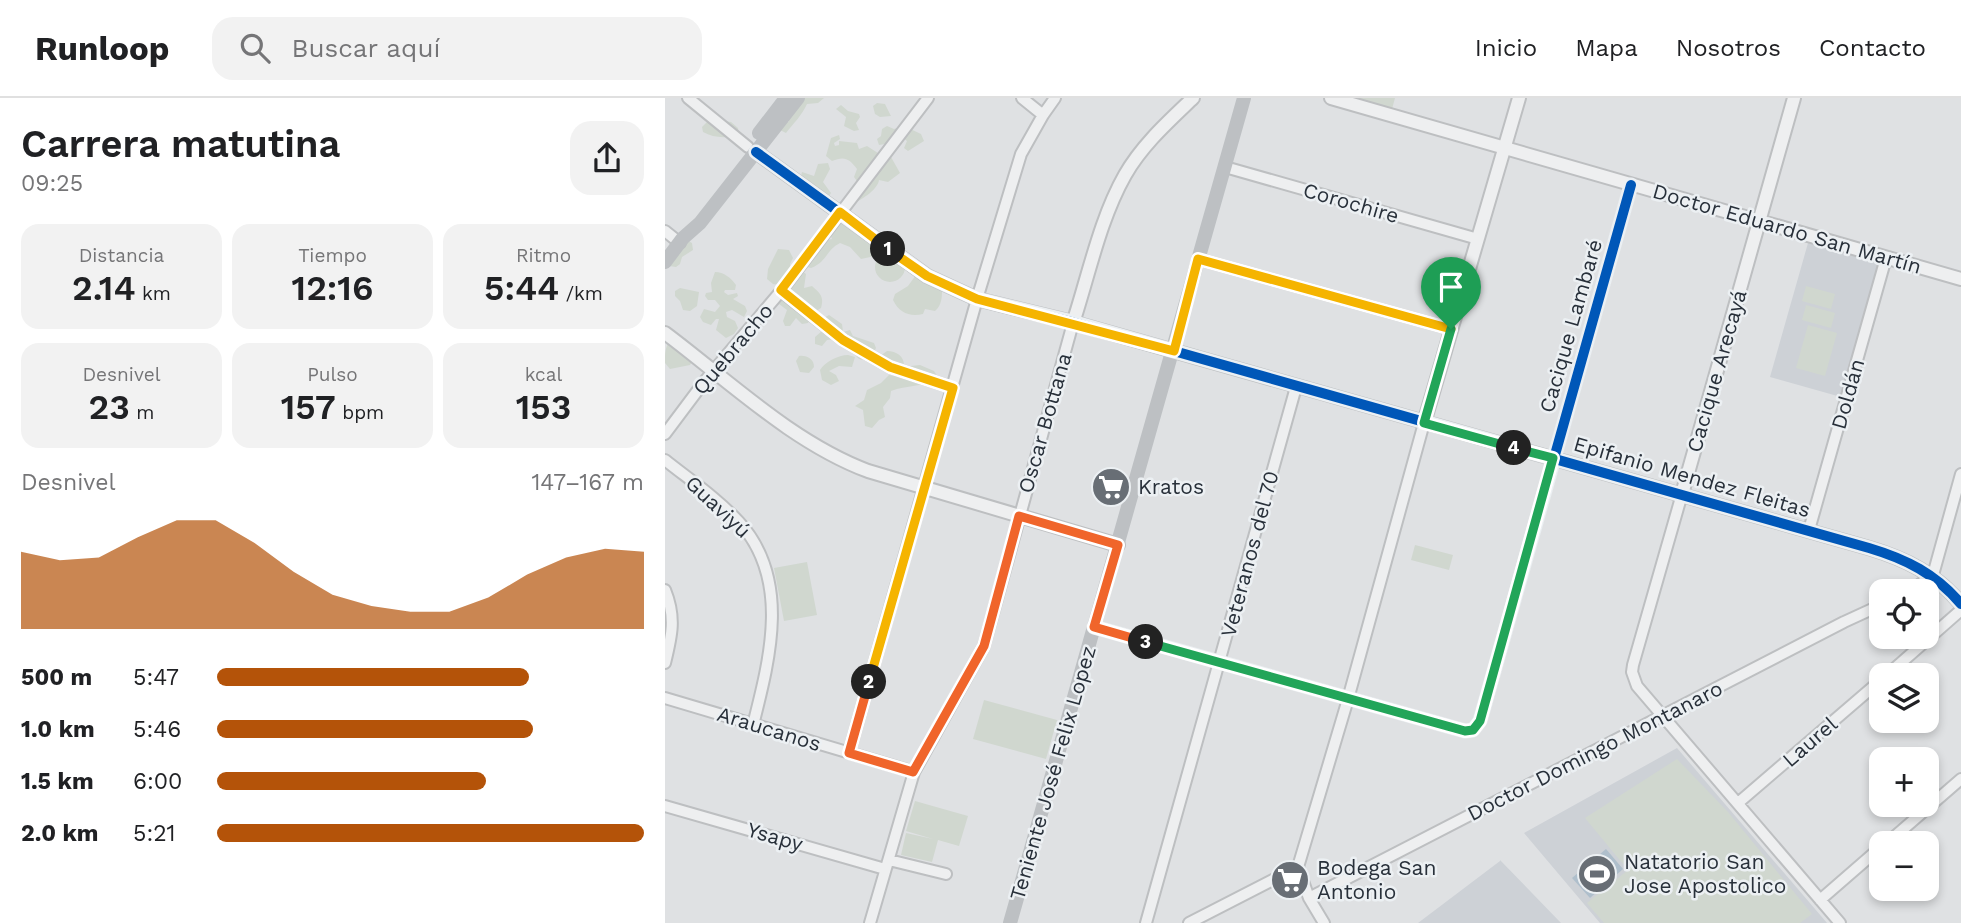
<!DOCTYPE html>
<html lang="es">
<meta charset="utf-8">
<style>
:root{--surface:#fff;--page:#f2f2f2;--text:#202124;--muted:#757577;--line:#e0e0e0;--accent:#b45309}
body{margin:0;font-family:"Work Sans",sans-serif;background:var(--page);color:var(--text);height:100vh;display:flex;flex-direction:column;font-size:26px;white-space:nowrap}
*{box-sizing:border-box;margin:0}
p{font-size:23px;color:var(--muted)}
.icon{flex:none;width:38px;height:38px;fill:none;stroke:currentColor;stroke-width:2;stroke-linecap:round;stroke-linejoin:round}
.map{position:relative;flex:1;overflow:hidden}
.side{display:flex;flex-direction:column;background:var(--surface);width:665px}
.side>*{flex:none}
.fabs{position:absolute;left:1204px;top:481px;display:grid;gap:14px}
.fabs a{display:grid;place-items:center;width:70px;height:70px;border-radius:14px;background:var(--surface);box-shadow:0 4px 10px #0003;font-size:35px}
.pin{position:absolute;display:grid;place-items:center;width:60px;height:60px;color:#fff;margin:-72px -30px;border-radius:50% 50% 50% 0;rotate:-45deg;box-shadow:0 0 7px #0007}
.pin .icon{rotate:45deg}
.km{position:absolute;width:35px;height:35px;margin:-18px;border-radius:50%;background:#222;color:#fff;font-size:19px;line-height:35px;text-align:center}
.round{display:grid;place-items:center;flex:none;width:74px;height:74px;border-radius:21px;background:var(--page)}
.overview{display:flex;align-items:center;justify-content:space-between;height:119px;padding:0 21px}
h1{font-size:38px;font-weight:600;line-height:52px}
.stats{display:grid;grid-template-columns:repeat(3,1fr);gap:10px;height:119px;padding:7px 21px}
.stats div{display:grid;align-content:center;border-radius:18px;background:var(--page);text-align:center}
.stats b{font-size:35px;font-weight:600}
.stats small{font-size:19px;font-weight:400}
.stats p{font-size:19px}
.chart{height:196px;padding:14px 21px}
.chart p{display:flex;justify-content:space-between}
.chart svg{width:100%;height:126px;margin-top:7px;fill:var(--accent);opacity:.7}
ul{padding:0 21px;list-style:none;font-size:23px}
li{display:grid;grid-template-columns:112px 84px 1fr;align-items:center;height:52px}
li i{height:18px;border-radius:9px;background:var(--accent)}
header{display:flex;align-items:center;gap:42px;box-sizing:border-box;height:98px;padding:0 35px;background:var(--surface);border-bottom:2px solid var(--line)}
header strong{font-size:33px}
nav{display:flex;gap:38px;margin-inline-start:auto;font-size:24px}
.search{width:490px;height:63px;background:var(--page);display:flex;align-items:center;gap:18px;box-sizing:border-box;padding:0 24px;border-radius:21px;color:var(--muted);font-size:26px}
main{display:flex;flex:1;min-height:0}
.map>svg:first-child{display:block}
</style>
<header>
<strong>Runloop</strong>
<div class="search"><svg class="icon" aria-label="search" viewBox="0 0 24 24"><circle cx="10" cy="10" r="6"/><path d="M15 15l6 6"/></svg>Buscar aquí</div>
<nav><a>Inicio</a><a>Mapa</a><a>Nosotros</a><a>Contacto</a></nav>
</header>
<main>
<section class="side">
<div class="overview"><div><h1>Carrera matutina</h1><p>09:25</p></div><a class="round"><svg class="icon" aria-label="share" viewBox="0 0 24 24"><path d="M12 15V3M7 8l5-5 5 5M5 13v7h14v-7"/></svg></a></div>
<div class="stats">
<div><p>Distancia</p><b>2.14<small> km</small></b></div>
<div><p>Tiempo</p><b>12:16</b></div>
<div><p>Ritmo</p><b>5:44<small> /km</small></b></div>
</div>
<div class="stats">
<div><p>Desnivel</p><b>23<small> m</small></b></div>
<div><p>Pulso</p><b>157<small> bpm</small></b></div>
<div><p>kcal</p><b>153</b></div>
</div>
<div class="chart"><p><span>Desnivel</span>147–167 m</p>
<svg viewBox="0 0 160 44" preserveAspectRatio="none"><path d="M0 44V17L10 20L20 19L30 12L40 6L50 6L60 14L70 24L80 32L90 36L100 38L110 38L120 33L130 25L140 19L150 16L160 17V44z"/></svg>
</div>
<ul>
<li><b>500 m</b>5:47<i style="width:73%"></i></li>
<li><b>1.0 km</b>5:46<i style="width:74%"></i></li>
<li><b>1.5 km</b>6:00<i style="width:63%"></i></li>
<li><b>2.0 km</b>5:21<i style="width:100%"></i></li>
</ul>
</section>
<div class="map">
<svg width="1296" height="825" viewBox="0 0 1296 825">
<rect width="100%" height="100%" fill="#dfe1e3"/>
<path fill="#cdd1d6" d="M1143 145 1214 165 1176 299 1105 279Z
M1012 650 1162 825H935L859 735Z
M835 762 896 825H753L835 763Z"/>
<path fill="#d0d7cf" d="M133 0H159L153 5 142 6C137 17 129 25 121 35L115 32 121 23 124 24 123 22Z
M684 0H730L727 11Z
M212 5 220 6 226 18 215 19 210 16 208 8Z
M176 7 183 13 194 16 195 19 191 25 194 32 189 33 179 28 181 19 171 11Z
M45 21 66 24 73 30 74 36C63 41 49 40 38 34L37 29Z
M222 28 229 31 239 28 256 36 259 43 243 53 239 50 242 43 238 40H225L220 46 214 47 212 41 216 38 217 31Z
M174 37 175 41 169 45 170 48 174 47V43L192 45 194 51 202 48 216 57 226 59 235 75 223 84 214 82C213 91 198 101 189 105L194 86 189 79 192 71C184 60 179 58 167 63L161 58 166 40Z
M163 65 165 71 158 84 166 95 164 98H159L145 85 138 84 136 78 137 74 149 78 153 66Z
M188 118 195 120 194 124 215 148 210 158 196 161 185 149 175 145C161 152 162 164 146 170L139 168 136 161C140 145 152 144 167 141L165 136 169 126Z
M22 142 27 145 28 152 17 159 15 166 11 169 4 168Z
M113 151 124 152 128 160 125 166 126 173 115 187 108 186 102 181 103 171Z
M210 169a15 15 0 1 1 30 0a15 15 0 1 1-30 0Z
M137 173 141 176 139 190 147 188C156 196 159 199 156 210L148 215 143 225 137 226 131 220 125 228H120L118 223 122 212 114 206 110 208Z
M50 174C59 174 66 180 71 187L70 192H60L59 194 63 197 72 195 73 198 68 201 80 208 82 213 79 219 67 212 61 214 62 219 70 223 73 230 69 236 61 240 51 232 54 221H51L46 227 38 224 35 219 39 211 50 214 55 208 50 202H43L40 198 41 195 47 194 46 185Z
M251 177 263 186H270L277 191C277 199 277 207 270 213L260 211 258 216C245 219 234 215 228 202L230 196 243 188Z
M1141 188 1170 196 1166 211 1137 203Z
M15 190 34 194 32 208 25 213 18 212 15 203 10 198V193Z
M1141 207 1170 215 1166 230 1137 222Z
M164 217 177 226 178 234 185 232 188 238 209 245 211 250C206 262 191 268 189 251L169 241 162 242 157 248 150 246V239L157 233V221Z
M1143 227 1172 235 1160 278 1131 270Z
M11 239 20 240 33 253 25 267 5 271 0 265C0 254 0 244 11 239Z
M222 253C232 253 240 259 239 269L226 275 214 269 215 258Z
M183 257 190 259 187 269 174 268 164 273 171 277 174 283 166 287 157 282 155 272C160 264 173 257 183 257Z
M134 258C142 257 149 261 149 269L144 275 135 274 131 263Z
M255 267 269 273 274 281C257 289 242 287 226 293L225 300 218 309 220 319 214 322 207 330 200 328 198 312 190 308 199 302 202 292 216 285 224 277 239 279 246 268Z
M750 447 788 457 784 472 746 462Z
M142 464 152 517 119 523 109 470Z
M319 602 392 622 381 661 308 641Z
M1012 661 1063 714 1147 816 1135 825H939L922 805 963 772 920 720Z
M250 703 303 718 294 748 273 742 267 764 236 757 241 735 268 741 241 733Z"/>
<path fill="#afbfcc" d="M941 751 958 771 925 800 907 780Z"/>
<g fill="none" stroke-linecap="round" stroke-linejoin="round">
<defs>
<path id="minor" d="M23 0 83 49
M357 0 378 17
M560 69 813 141
M0 133 15 145
M533 161 786 231
M116 193 178 242 225 269 288 290
M0 336 39 284 116 193 263 0
M0 362C25 382 52 400 74 424 126 481 105 560 88 627
M1017 396 968 567 967 574 972 588 1175 825
M1144 432 1221 160
M0 492C11 519 7 537 0 565
M1244 494 1268 477 1296 376
M429 529 800 633 808 632 815 623 966 87
M1221 578 1296 512
M0 600 249 674
M184 655 312 201 356 56 378 17 390 0
M1073 705 1216 582
M0 708 220 771
M1221 746 1296 681
M224 762 281 776
M644 800 1179 524 1216 507
M1155 802 1216 749
M205 825 249 674 319 548 408 225
M481 825 631 289
M524 825 633 769
M659 825 644 800 633 769 683 601 759 325"/>
<path id="tertiary" d="M666 0 1296 181
M91 54 262 178 312 201 403 223 1204 450C1241 461 1271 476 1296 506
M408 225C424 176 435 121 460 77 477 47 504 23 528 0
M0 235C64 283 128 345 203 373L453 447
M759 325 854 0
M1017 396 1129 0"/>
</defs>
<use href="#minor" stroke="#bdbfc1" stroke-width="14"/>
<use href="#tertiary" stroke="#bdbfc1" stroke-width="16"/>
<use href="#minor" stroke="#eeeff0" stroke-width="10"/>
<use href="#tertiary" stroke="#eeeff0" stroke-width="12"/>
<path stroke="#bdc0c3" stroke-width="14" d="M94 35 121 0
M0 164 18 140 35 125 133 0
M345 825 579 0"/>
<defs>
<path id="cycleway" d="M91 54 262 178 312 201 403 223 1204 450C1241 461 1271 476 1296 506
M429 529 800 633 808 632 815 623 966 87"/>
</defs>
<use href="#cycleway" stroke="#ecf0f3" stroke-width="15"/>
<use href="#cycleway" stroke="#0057b8" stroke-width="10"/>
</g>
<g fill="none" stroke-linecap="round" stroke-linejoin="round">
<defs>
<path id="split-1" d="M223 151 262 178 312 201 509 253 533 161 786 231"/>
<path id="split-2" d="M204 584 288 290 225 269 178 242 116 192 175 114 223 151"/>
<path id="split-3" d="M204 584 184 655 248 674 319 548 354 418 453 447 429 529 481 544"/>
<path id="split-4" d="M481 544 800 633 808 632 815 623 888 360 849 350"/>
<path id="split-5" d="M786 231 759 325 849 350"/>
</defs>
<use href="#split-1" stroke="#fff" stroke-width="14"/>
<use href="#split-2" stroke="#fff" stroke-width="14"/>
<use href="#split-3" stroke="#fff" stroke-width="14"/>
<use href="#split-4" stroke="#fff" stroke-width="14"/>
<use href="#split-5" stroke="#fff" stroke-width="14"/>
<use href="#split-1" stroke="#f5b400" stroke-width="9"/>
<use href="#split-2" stroke="#f5b400" stroke-width="9"/>
<use href="#split-3" stroke="#f0652b" stroke-width="9"/>
<use href="#split-4" stroke="#22a559" stroke-width="9"/>
<use href="#split-5" stroke="#22a559" stroke-width="9"/>
</g>
<defs>
<symbol id="supermarket-disc" viewBox="-11 -11 22 22"><circle r="9.5" fill="#686e75" stroke="#ecf0f3"/><path d="M-6-5.5h2.5l.6 2H6L4.5 2H-2.5L-4.4-4H-6ZM-1.5 3.2a1.3 1.3 0 1 0 .1 0ZM3 3.2a1.3 1.3 0 1 0 .1 0Z" fill="#fff"/></symbol>
<symbol id="stadium-disc" viewBox="-11 -11 22 22"><circle r="9.5" fill="#686e75" stroke="#ecf0f3"/><path d="M0-5a6.5 5 0 1 0 0 10a6.5 5 0 1 0 0-10ZM-3.5-1.8h7v3.6h-7Z" fill="#fff"/></symbol>
</defs>
<g fill-rule="evenodd">
<use href="#supermarket-disc" x="424" y="367" width="44" height="44"/>
<use href="#stadium-disc" x="910" y="754" width="44" height="44"/>
<use href="#supermarket-disc" x="603" y="760" width="44" height="44"/>
</g>
<g text-anchor="middle" stroke-width="5" stroke-linejoin="round" paint-order="stroke">
<g font-size="21" fill="#28303a" stroke="#ecf0f3">
<text transform="translate(686 105) rotate(16)" y="7">Corochire</text>
<text transform="translate(1122 131) rotate(16)" y="7">Doctor Eduardo San Martín</text>
<text transform="translate(906 228) rotate(-74)" y="7">Cacique Lambaré</text>
<text transform="translate(68 251) rotate(-50)" y="7">Quebracho</text>
<text transform="translate(1052 273) rotate(-74)" y="7">Cacique Arecayá</text>
<text transform="translate(1183 296) rotate(-74)" y="7">Doldán</text>
<text transform="translate(380 325) rotate(-74)" y="7">Oscar Bottana</text>
<text transform="translate(1027 379) rotate(16)" y="7">Epifanio Mendez Fleitas</text>
<text transform="translate(53 409) rotate(43)" y="7">Guaviyú</text>
<text transform="translate(585 456) rotate(-75)" y="7">Veteranos del 70</text>
<text transform="translate(104 631) rotate(17)" y="7">Araucanos</text>
<text transform="translate(1145 644) rotate(-41)" y="7">Laurel</text>
<text transform="translate(930 653) rotate(-27)" y="7">Doctor Domingo Montanaro</text>
<text transform="translate(388 675) rotate(-74)" y="7">Teniente José Felix Lopez</text>
<text transform="translate(110 739) rotate(16)" y="7">Ysapy</text>
</g>
<g font-size="21" fill="#28303a" stroke="#ecf0f3" text-anchor="start">
<text x="473" y="396">Kratos</text>
<text x="959" y="771">Natatorio San<tspan x="959" dy="24">Jose Apostolico</tspan></text>
<text x="652" y="777">Bodega San<tspan x="652" dy="24">Antonio</tspan></text>
</g>
</g>
</svg>
<div class="fabs">
<a><svg class="icon" aria-label="locate" viewBox="0 0 24 24"><circle cx="12" cy="12" r="6"/><path d="M12 2v4M12 18v4M2 12h4M18 12h4"/></svg></a>
<a><svg class="icon" aria-label="layers" viewBox="0 0 24 24"><path d="M12 4l9 5-9 5-9-5zM3 14l9 5 9-5"/></svg></a>
<a>+</a>
<a>−</a>
</div>
<div class="pin" style="left:786px;top:231px;background:#1e9e55"><svg class="icon" aria-label="arrive" viewBox="0 0 24 24"><path d="M6 21V4h12l-3 4 3 4H6"/></svg></div>
<b class="km" style="left:223px;top:151px">1</b>
<b class="km" style="left:204px;top:584px">2</b>
<b class="km" style="left:481px;top:544px">3</b>
<b class="km" style="left:849px;top:350px">4</b>
</div>
</main>
